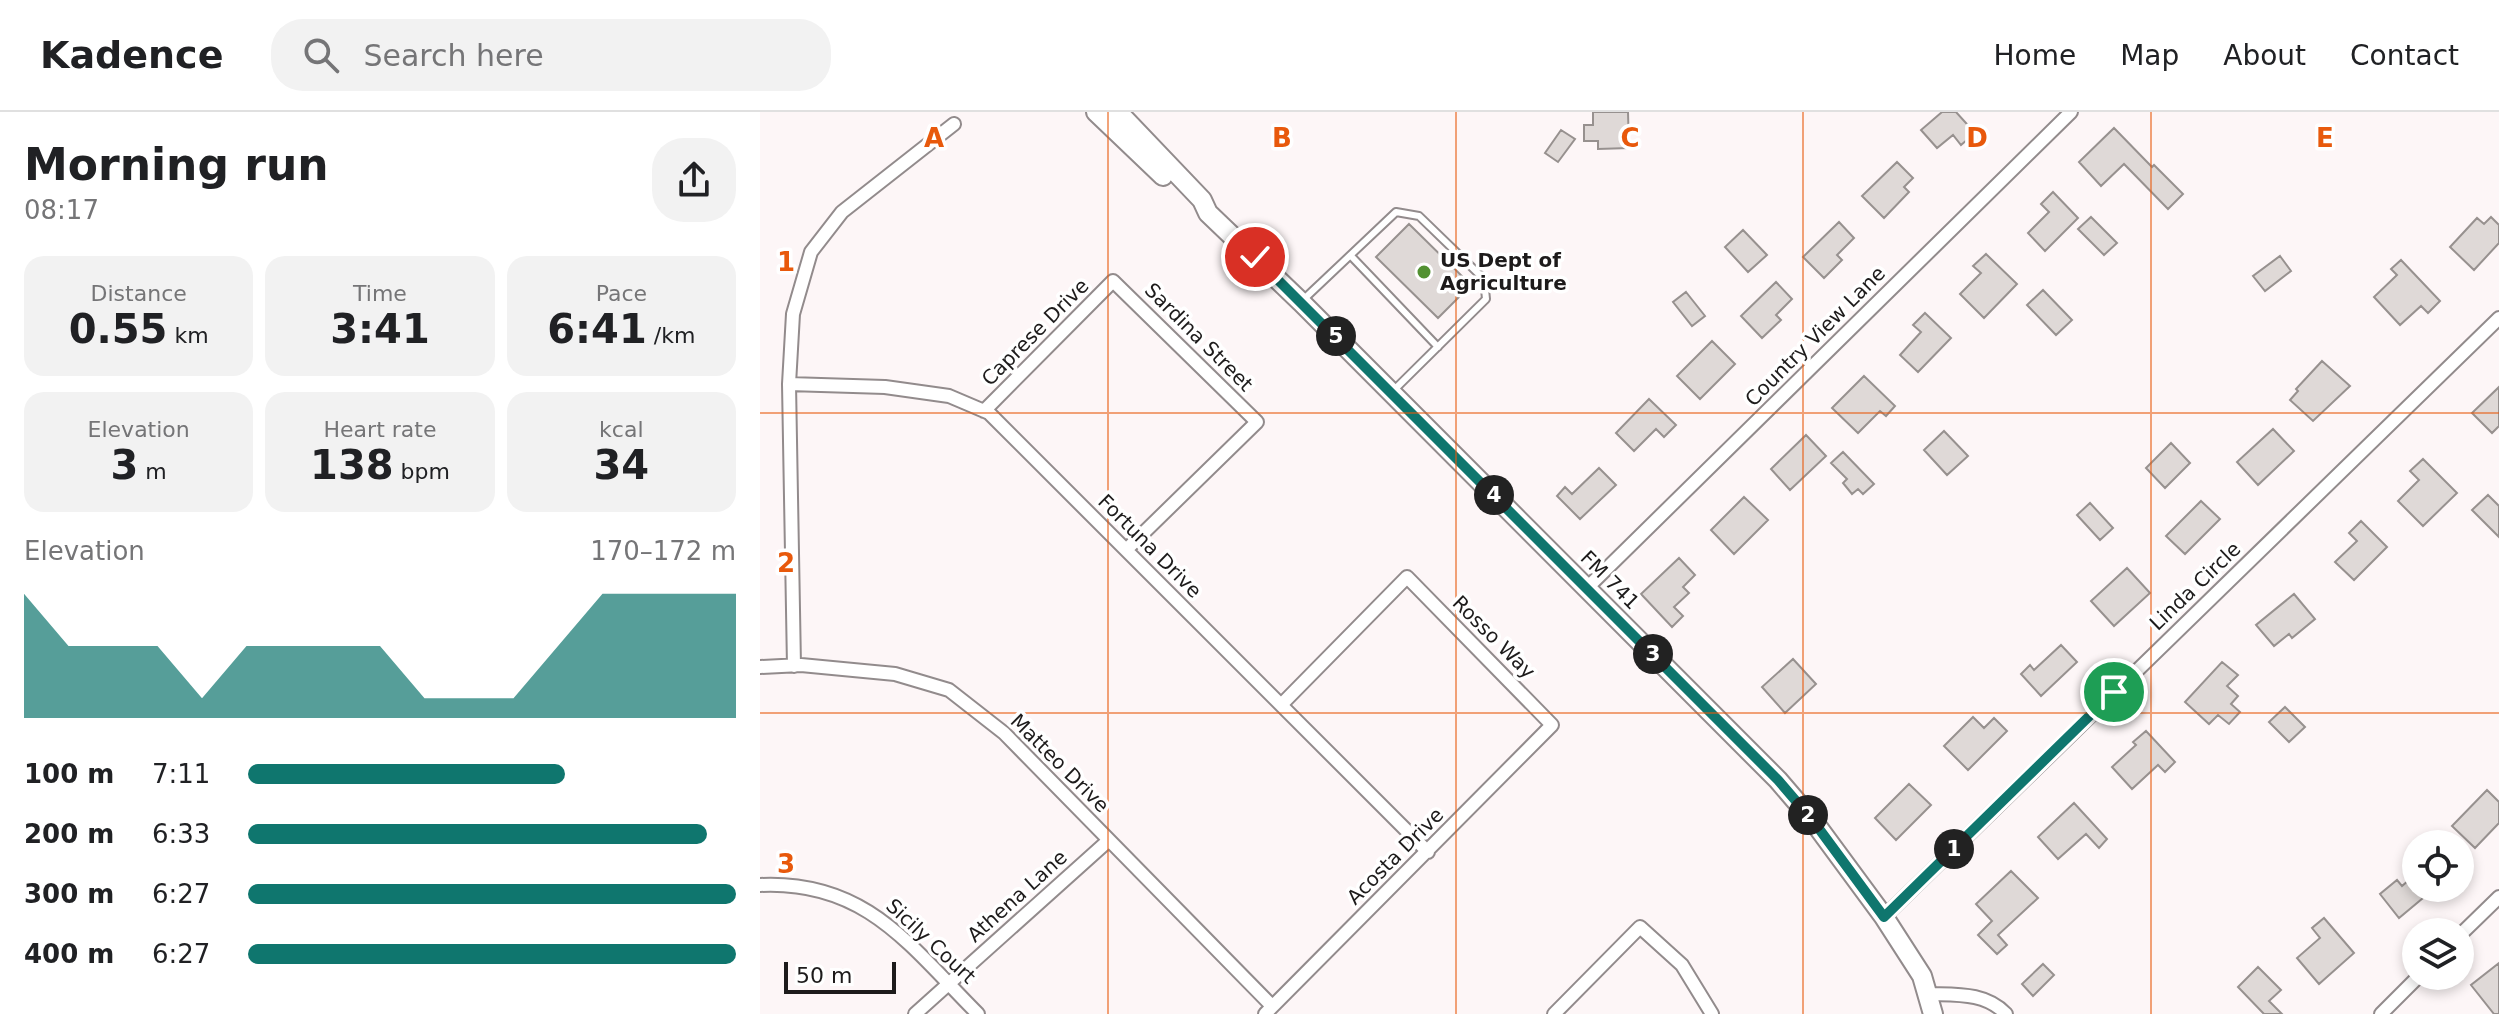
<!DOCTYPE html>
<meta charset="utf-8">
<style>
:root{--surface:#fff;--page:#f2f2f2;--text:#202124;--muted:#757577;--line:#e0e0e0;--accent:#0f766e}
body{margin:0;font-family:"DejaVu Sans",sans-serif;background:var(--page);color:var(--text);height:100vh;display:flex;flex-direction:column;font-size:30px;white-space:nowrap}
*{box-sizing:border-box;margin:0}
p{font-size:26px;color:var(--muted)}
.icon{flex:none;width:44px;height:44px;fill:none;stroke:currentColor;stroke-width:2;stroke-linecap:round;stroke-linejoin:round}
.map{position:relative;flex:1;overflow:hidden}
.panel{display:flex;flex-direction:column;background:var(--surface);width:760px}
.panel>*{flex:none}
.controls{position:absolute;left:1642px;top:718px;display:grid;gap:16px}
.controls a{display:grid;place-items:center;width:72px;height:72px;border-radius:50%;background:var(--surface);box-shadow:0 4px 12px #0003;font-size:40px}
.scale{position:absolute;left:24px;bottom:20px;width:112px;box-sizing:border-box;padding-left:8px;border:4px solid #1d1b1b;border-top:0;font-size:22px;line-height:28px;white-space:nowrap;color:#1d1b1b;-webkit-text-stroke:6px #fff;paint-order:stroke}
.pin{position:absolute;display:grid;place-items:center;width:68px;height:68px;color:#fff;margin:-34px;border:4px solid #fff;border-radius:50%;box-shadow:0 2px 8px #0007}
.km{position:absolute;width:40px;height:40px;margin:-20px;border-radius:50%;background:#222;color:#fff;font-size:22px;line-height:40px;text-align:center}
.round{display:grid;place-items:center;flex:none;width:84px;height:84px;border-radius:32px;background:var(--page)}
.summary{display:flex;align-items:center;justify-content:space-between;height:136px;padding:0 24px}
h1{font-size:44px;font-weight:800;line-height:60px}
.figures{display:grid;grid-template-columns:repeat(3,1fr);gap:12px;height:136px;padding:8px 24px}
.figures div{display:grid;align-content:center;border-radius:20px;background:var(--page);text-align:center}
.figures b{font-size:40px;font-weight:800}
.figures small{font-size:22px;font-weight:400}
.figures p{font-size:22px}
.chart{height:224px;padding:16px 24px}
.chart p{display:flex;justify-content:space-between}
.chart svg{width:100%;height:144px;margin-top:8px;fill:var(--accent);opacity:.7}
ul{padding:0 24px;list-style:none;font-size:26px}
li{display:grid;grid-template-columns:128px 96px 1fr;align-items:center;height:60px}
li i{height:20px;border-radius:10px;background:var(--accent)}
header{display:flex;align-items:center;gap:48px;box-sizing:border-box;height:112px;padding:0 40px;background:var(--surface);border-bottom:2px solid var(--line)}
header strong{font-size:38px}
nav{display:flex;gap:44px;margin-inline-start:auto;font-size:28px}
.search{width:560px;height:72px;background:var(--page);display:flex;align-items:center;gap:20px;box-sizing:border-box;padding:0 28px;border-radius:32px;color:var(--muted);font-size:30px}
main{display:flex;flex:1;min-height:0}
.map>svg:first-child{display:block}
</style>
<header>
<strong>Kadence</strong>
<div class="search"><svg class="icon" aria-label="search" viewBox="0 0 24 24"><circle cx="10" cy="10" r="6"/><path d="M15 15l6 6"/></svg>Search here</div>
<nav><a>Home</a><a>Map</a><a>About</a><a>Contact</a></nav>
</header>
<main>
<section class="panel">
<div class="summary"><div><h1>Morning run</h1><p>08:17</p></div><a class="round"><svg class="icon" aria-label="share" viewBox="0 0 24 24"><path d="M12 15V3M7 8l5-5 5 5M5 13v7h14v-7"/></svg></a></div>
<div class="figures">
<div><p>Distance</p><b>0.55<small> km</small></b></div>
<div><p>Time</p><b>3:41</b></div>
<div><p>Pace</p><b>6:41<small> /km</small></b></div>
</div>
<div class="figures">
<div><p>Elevation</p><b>3<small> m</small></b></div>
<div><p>Heart rate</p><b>138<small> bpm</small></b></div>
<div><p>kcal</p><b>34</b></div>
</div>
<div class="chart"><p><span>Elevation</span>170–172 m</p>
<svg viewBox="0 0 160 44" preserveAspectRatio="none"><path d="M0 44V6L10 22L20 22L30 22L40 38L50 22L60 22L70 22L80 22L90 38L100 38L110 38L120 22L130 6L140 6L150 6L160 6V44z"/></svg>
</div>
<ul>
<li><b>100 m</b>7:11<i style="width:65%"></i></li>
<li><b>200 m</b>6:33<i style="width:94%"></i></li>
<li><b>300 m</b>6:27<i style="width:100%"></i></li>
<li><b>400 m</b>6:27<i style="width:100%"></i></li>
</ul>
</section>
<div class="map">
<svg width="1739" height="902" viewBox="0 0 1739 902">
<rect width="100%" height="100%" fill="#fdf6f7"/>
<path fill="#dfd9d7" stroke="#97918f" stroke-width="2" d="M833 0H868L869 36 838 37V29H824V13H833Z
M1182 0H1196L1215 21 1201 33 1193 23 1177 36 1161 18Z
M1354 16 1392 55 1394 53 1423 82 1408 97 1364 52 1341 74 1319 50Z
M801 18 815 27 798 50 785 41Z
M1137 50 1153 66 1144 75 1149 80 1124 106 1102 84Z
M1293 80 1318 106 1285 139 1268 121 1289 100 1281 92Z
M1331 105 1357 131 1344 143 1318 117Z
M1731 105 1739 113V131L1714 158 1690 135 1717 106 1724 112Z
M1079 110 1094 126 1077 143 1082 148 1064 166 1043 145Z
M649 112 711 173 678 206 616 145Z
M983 118 1007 143 988 160 965 135Z
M1226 142 1257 172 1224 206 1200 182 1221 161 1213 154Z
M1520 144 1531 159 1505 179 1493 164Z
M1641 148 1680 189 1668 201 1661 194 1640 213 1614 185 1637 163 1631 157Z
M1016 170 1032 187 1016 203 1021 208 1002 226 981 204Z
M1283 178 1312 208 1296 223 1267 193Z
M926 180 945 204 932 214 913 190Z
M1165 201 1191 226 1158 260 1140 243 1161 220 1153 213Z
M952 229 975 252 940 287 917 264Z
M1562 249 1590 274 1553 309 1530 288 1538 279 1536 277Z
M1104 264 1135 294 1126 304 1120 299 1098 321 1072 296Z
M1739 275V314L1732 321 1712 301Z
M889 287 916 313 904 325 896 317 874 339 856 321Z
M1513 317 1534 339 1498 373 1477 350Z
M1184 319 1208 344 1187 363 1164 338Z
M1046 323 1066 344 1030 378 1011 357Z
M1411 331 1430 351 1405 376 1386 356Z
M1083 340 1114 372 1103 382 1098 377 1092 382 1083 371 1087 367 1071 351Z
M1663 347 1697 381 1663 414 1638 389 1659 368 1650 359Z
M839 356 856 373 820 407 797 384 805 375 812 382Z
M1728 383 1739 394V425L1712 398Z
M984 385 1008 408 974 442 951 418Z
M1441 389 1460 407 1425 442 1406 424Z
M1330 391 1353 416 1340 428 1317 403Z
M1601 409 1627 435 1594 468 1575 450 1597 429 1589 421Z
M919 446 935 463 923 475 929 481 914 495 923 504 912 515 881 482Z
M1367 456 1390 481 1354 514 1331 489Z
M1534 482 1555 507 1532 526 1529 522 1514 534 1496 513Z
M1301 533 1317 550 1281 584 1261 562 1270 553 1274 558Z
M1033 547 1056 572 1025 601 1002 575Z
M1462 550 1478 563 1467 574 1478 584 1471 592 1480 600 1469 612 1458 603 1449 612 1425 590Z
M1525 595 1545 615 1529 630 1509 610Z
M1213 605 1224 616 1234 606 1247 619 1208 658 1184 634Z
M1386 619 1415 650 1405 660 1398 653 1372 677 1352 655 1376 633 1373 630Z
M1149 672 1171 693 1136 728 1115 706Z
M1727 678 1739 690V711L1715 736 1692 714Z
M1314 691 1347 727 1339 736 1326 722 1298 747 1278 725Z
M1251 759 1278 786 1238 823 1247 833 1237 842 1218 823 1232 809 1216 792Z
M1656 762V776H1675L1639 806 1620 782 1637 768 1642 774Z
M1564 806 1594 841 1559 872 1537 846 1560 826 1552 816Z
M1739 851V902H1734L1711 873Z
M1283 852 1294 863 1273 884 1262 872Z
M1498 855 1521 878 1509 889 1522 902H1504L1478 875Z"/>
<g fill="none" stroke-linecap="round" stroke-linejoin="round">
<defs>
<path id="lane" d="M591 144 678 235
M544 187 636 100 659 104 724 167 726 187 632 280"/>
<path id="street" d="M29 272 125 275 189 284 229 301 668 740
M224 299 353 169 497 310 366 438
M827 476 1311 0
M34 554 29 272 33 202 51 140 82 100 194 12
M0 555 41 553 135 562 189 578 244 621 512 894
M0 773C106 768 150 834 218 902
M1124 805 1739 206
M1700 823 1739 785
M1168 882C1196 883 1225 880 1246 902
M155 902 349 728
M505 902 792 613 647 465 521 593
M794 902 880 815 922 853 952 902
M1621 902 1659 864"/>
<path id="secondary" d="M336 0 403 64
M358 0 442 88 448 101 541 190 1018 668 1054 710 1124 805 1162 864 1173 902"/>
</defs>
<use href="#lane" stroke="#928b8c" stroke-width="10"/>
<use href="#street" stroke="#928b8c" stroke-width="16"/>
<use href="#secondary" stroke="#928b8c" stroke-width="22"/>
<use href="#lane" stroke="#fff" stroke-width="6"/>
<use href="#street" stroke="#fff" stroke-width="12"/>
<use href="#secondary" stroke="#fff" stroke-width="18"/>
</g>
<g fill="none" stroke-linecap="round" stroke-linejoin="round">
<defs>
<path id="route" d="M495 145 1018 668 1054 710 1124 805 1354 580"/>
</defs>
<use href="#route" stroke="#fff" stroke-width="16"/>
<use href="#route" stroke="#0f766e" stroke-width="10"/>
</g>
<path fill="none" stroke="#e8590c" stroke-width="2" stroke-opacity="0.55" d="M348 0V902M696 0V902M1043 0V902M1391 0V902M0 301H1739M0 601H1739"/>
<circle fill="#529132" stroke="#fff" stroke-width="3" cx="664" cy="160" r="8"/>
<g text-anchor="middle" stroke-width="7" stroke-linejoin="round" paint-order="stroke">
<g font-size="20" font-weight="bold" fill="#1d1b1b" stroke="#fff" text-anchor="start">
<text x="680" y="155">US Dept of<tspan x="680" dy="23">Agriculture</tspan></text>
</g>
<g font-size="20" fill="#1d1b1b" stroke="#fff">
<text transform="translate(275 220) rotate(-45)" y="7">Caprese Drive</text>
<text transform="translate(1055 224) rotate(-45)" y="7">Country View Lane</text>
<text transform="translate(439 225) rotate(45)" y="7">Sardina Street</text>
<text transform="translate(390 434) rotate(45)" y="7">Fortuna Drive</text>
<text transform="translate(850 468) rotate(45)" y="7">FM 741</text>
<text transform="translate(1435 474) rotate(-44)" y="7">Linda Circle</text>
<text transform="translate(734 525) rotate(45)" y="7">Rosso Way</text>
<text transform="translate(300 651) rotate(45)" y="7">Matteo Drive</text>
<text transform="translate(635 744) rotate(-45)" y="7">Acosta Drive</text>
<text transform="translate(257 784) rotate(-42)" y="7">Athena Lane</text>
<text transform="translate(171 829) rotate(43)" y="7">Sicily Court</text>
</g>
</g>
<g font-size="26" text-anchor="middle" font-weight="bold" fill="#e8590c" stroke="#fff" stroke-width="7" stroke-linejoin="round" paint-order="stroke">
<text x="174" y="35">A</text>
<text x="522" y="35">B</text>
<text x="870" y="35">C</text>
<text x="1217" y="35">D</text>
<text x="1565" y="35">E</text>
<text x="26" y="159">1</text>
<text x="26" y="460">2</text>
<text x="26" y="761">3</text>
</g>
</svg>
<div class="controls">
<a><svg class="icon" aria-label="locate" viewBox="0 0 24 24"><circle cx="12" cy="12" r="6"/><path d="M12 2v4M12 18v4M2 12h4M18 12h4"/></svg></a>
<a><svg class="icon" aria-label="layers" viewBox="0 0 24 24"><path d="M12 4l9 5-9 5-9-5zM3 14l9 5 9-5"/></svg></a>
</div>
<div class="scale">50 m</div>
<div class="pin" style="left:1354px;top:580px;background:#1e9e55"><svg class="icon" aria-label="arrive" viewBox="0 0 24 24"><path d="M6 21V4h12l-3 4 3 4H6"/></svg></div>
<div class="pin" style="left:495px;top:145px;background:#d93025"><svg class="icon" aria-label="check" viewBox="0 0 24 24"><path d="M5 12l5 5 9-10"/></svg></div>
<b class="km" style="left:1194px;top:737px">1</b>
<b class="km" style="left:1048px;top:703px">2</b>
<b class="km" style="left:893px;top:542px">3</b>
<b class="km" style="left:734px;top:383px">4</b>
<b class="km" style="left:576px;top:224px">5</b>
</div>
</main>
